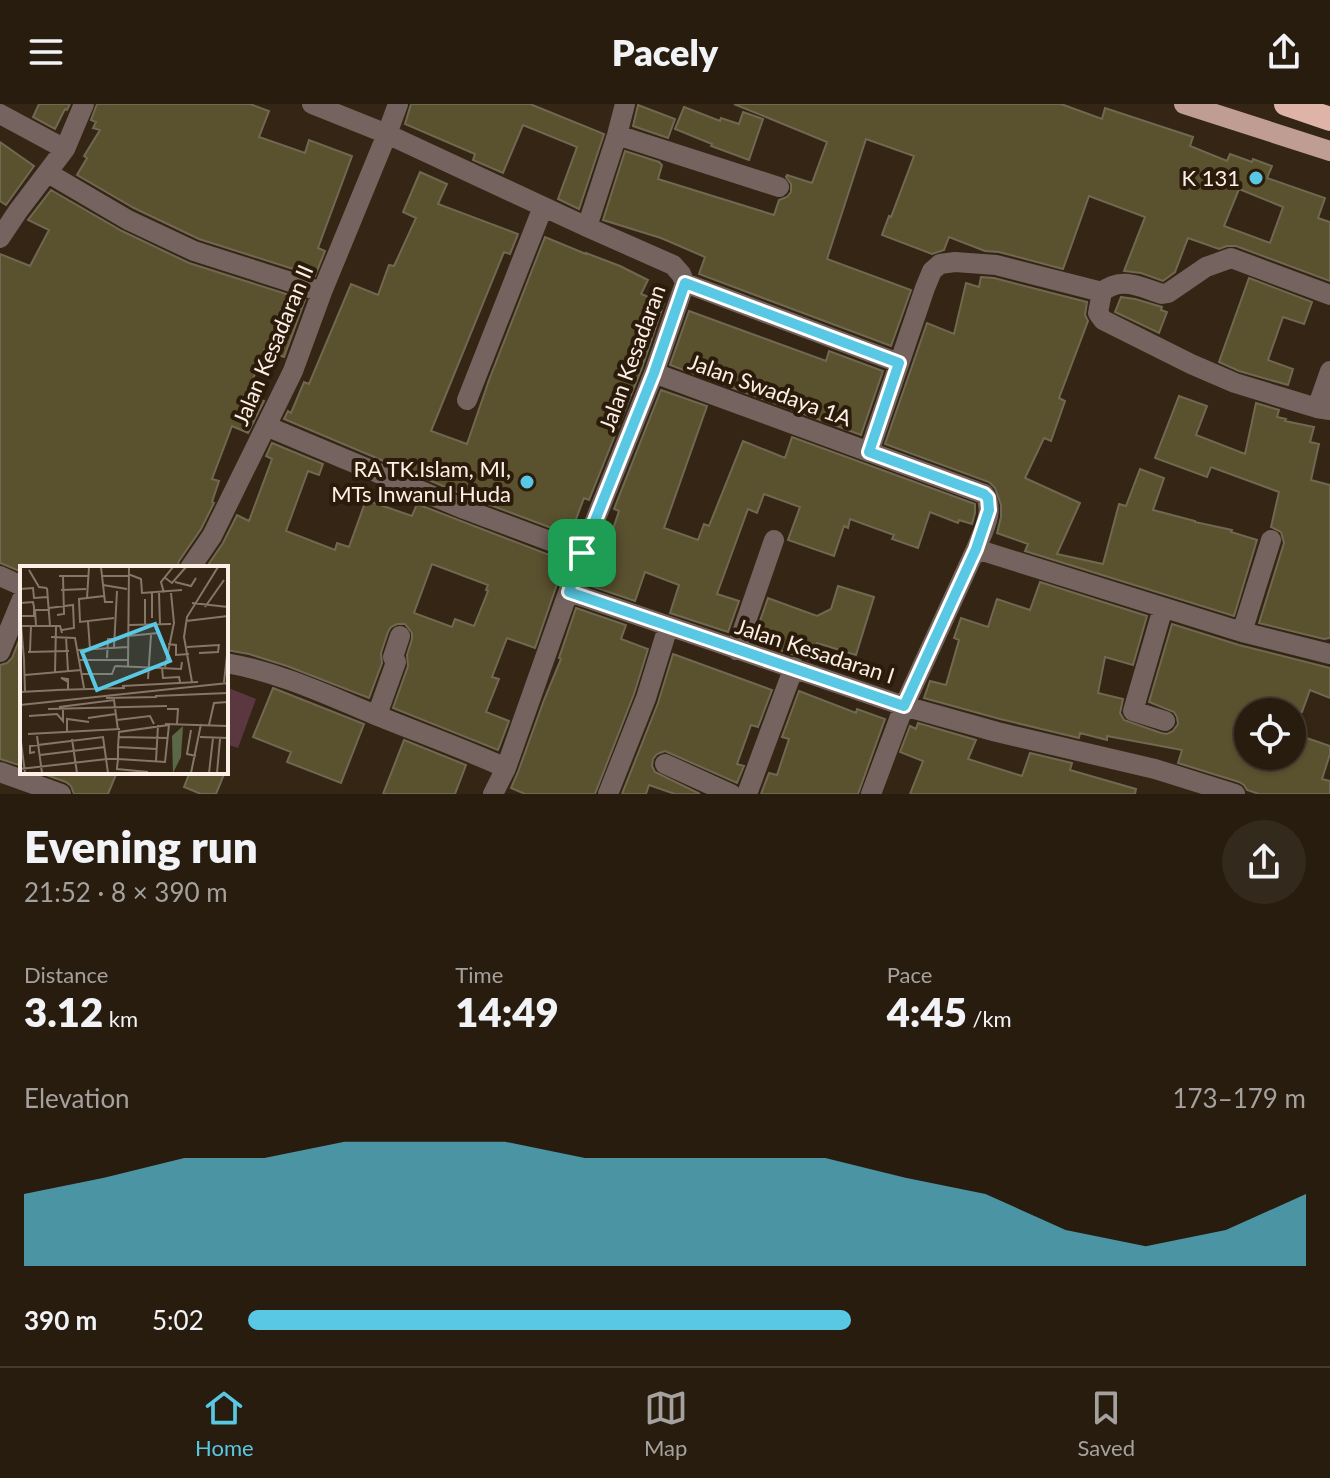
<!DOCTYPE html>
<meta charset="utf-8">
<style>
:root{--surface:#281c0f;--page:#34291d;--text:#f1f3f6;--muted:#a5a19e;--line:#443a2f;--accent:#59c8e4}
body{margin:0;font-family:Lato,sans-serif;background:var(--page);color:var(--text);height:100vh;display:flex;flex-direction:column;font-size:30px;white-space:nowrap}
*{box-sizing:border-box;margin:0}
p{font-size:26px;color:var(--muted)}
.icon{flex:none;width:44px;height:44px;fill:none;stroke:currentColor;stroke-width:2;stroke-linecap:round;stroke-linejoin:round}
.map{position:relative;height:690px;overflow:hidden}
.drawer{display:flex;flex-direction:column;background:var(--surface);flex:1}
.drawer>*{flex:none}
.buttons{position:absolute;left:1234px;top:594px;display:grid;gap:16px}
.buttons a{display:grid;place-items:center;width:72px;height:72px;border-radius:50%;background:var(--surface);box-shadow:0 2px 6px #0004,0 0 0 2px var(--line);font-size:40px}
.pin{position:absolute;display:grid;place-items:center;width:68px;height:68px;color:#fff;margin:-34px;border-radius:16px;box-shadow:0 4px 12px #0006}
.round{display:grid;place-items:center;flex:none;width:84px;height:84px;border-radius:42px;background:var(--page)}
.overview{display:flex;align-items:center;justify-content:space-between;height:136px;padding:0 24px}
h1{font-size:44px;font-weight:800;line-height:60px}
.stats{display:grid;grid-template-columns:repeat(3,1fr);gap:12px;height:136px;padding:8px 24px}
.stats div{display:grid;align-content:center}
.stats b{font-size:40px;font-weight:800}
.stats small{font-size:22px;font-weight:400}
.stats p{font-size:22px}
.chart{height:224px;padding:16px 24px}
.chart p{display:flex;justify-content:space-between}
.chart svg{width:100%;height:144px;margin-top:8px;fill:var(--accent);opacity:.7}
ul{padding:0 24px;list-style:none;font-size:26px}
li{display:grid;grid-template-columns:128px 96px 1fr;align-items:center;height:60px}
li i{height:20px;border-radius:10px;background:var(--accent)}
header{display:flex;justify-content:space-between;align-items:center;height:104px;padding:0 24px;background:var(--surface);font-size:36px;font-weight:800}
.tabs{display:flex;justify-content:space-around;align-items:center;height:112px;border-top:2px solid var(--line);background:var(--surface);font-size:22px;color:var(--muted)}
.tabs a{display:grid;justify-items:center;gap:4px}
.tabs .active{color:var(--accent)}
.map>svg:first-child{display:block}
</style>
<header><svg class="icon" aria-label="menu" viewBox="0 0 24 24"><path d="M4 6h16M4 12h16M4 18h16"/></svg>Pacely<svg class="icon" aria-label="share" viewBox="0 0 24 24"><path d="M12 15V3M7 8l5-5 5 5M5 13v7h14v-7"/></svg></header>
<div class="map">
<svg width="1330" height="690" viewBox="0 0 1330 690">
<rect width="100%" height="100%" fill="#352514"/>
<path fill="#5b383f" d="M226 583 256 595 238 644 226 640Z"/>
<path fill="#5a512f" stroke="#6f6951" stroke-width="2" fill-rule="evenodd" d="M39 0H70L67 6 65 5 55 25 33 13Z
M97 0H250L269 7 259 33 305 49 309 36 352 52 318 144 325 147 315 172 199 135 134 104 77 71 87 54 84 52 100 26 93 24 96 18 91 16Z
M411 0H530L604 30 579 105 558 95 577 43 523 21 503 69 473 56 475 50 405 20Z
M734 0H1061L1102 15 1105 4 1193 33 1190 42 1227 57 1230 50 1252 58 1253 55 1272 62 1267 74 1325 94 1318 114 1330 118V177L1236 142H1227L1219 145 1188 134 1175 168 1163 177 1141 169 1124 167 1145 113 1089 92 1063 165 999 148 985 147 949 133 944 146 932 150 882 131 889 112 891 113 914 52 866 35 827 155 911 186 891 242 699 170 705 153 661 134 603 116 625 47 659 58 662 61 658 75 774 111 779 96 787 93 791 88V80L786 73 787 71 812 79 827 38ZM1239 85 1283 103 1270 139 1224 122Z
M638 1 675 15 668 34 633 22Z
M684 3 720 17 721 14 739 20 743 8 763 15 749 56 711 42 712 40 675 25Z
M0 38 34 62 6 101 0 97Z
M420 68 447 80 438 100 518 130 510 150 504 148 431 327 467 340 489 276 545 133 586 150V149L620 162 648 176 641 190 664 199 642 264 589 396 584 394 570 431 469 393 284 315 288 307 291 309 304 278 309 280 351 180 378 191 389 161 394 162 416 114 403 108Z
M51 86 122 127 189 159 305 196 284 253 264 246 247 291 264 297 248 329 232 322 212 375 219 377 212 398 214 399 201 425 179 457 177 464H22V468L0 459V150L30 162 49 126 28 116Z
M981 173 994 174 1087 198 1085 211 1088 217 1059 294 1065 297 1051 337 1044 334 1025 374 1080 399 1057 450 1103 460 1119 400 1126 402 1140 365 1164 374 1153 406 1195 417V418L1232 426 1231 428 1257 436 1234 512 1025 447 1028 440 997 429 1001 413V401L995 384 989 378 885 340 927 219 954 230 966 179 979 183Z
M1249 174 1312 198 1304 220 1283 213 1268 256 1293 265 1288 281 1239 267 1219 258Z
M1121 193 1135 195 1162 203 1161 206 1167 208 1159 229 1115 208Z
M689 207 826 257 829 247 883 267 861 331 670 261Z
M661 286 707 302 664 424 698 436 704 420 709 422 743 337 785 354 792 333 975 400V409L972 420 959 416 958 419 930 408 918 444 892 435 894 431 850 415 848 424 844 422 834 452 788 436 800 403 764 390 757 409 748 405 717 490 739 497 728 528 670 509 679 481 645 468 635 497 585 480 596 449 604 452 619 407 614 405Z
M1179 292 1207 302 1196 331 1245 350 1256 299 1279 306 1277 313 1286 315 1285 317 1314 323 1310 338 1319 340 1311 376 1330 381V534L1324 535 1259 519 1284 439 1281 428 1271 423 1279 388 1211 363 1207 373 1155 354Z
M272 339 323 360 319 371 308 367 286 427 335 446 337 439 349 443 366 396 412 412 417 400 565 457 535 544 507 534 492 573 499 575 486 608 509 617 498 646 393 604 408 562 407 551 412 535V529L405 520H397L391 523 388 528 381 549 382 559 369 594 287 562 249 550 226 546V464H206L223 439 237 411 249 417 272 355 266 352ZM432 460 488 481 486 486 488 487 474 522 455 515 452 523 414 509Z
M1040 478 1147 512 1133 561 1105 553 1098 589 1123 595 1120 609 1124 616 1161 629 1167 630 1173 627 1178 620 1177 613 1174 608 1149 598 1172 520 1239 541 1330 564V594L1310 586 1302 608H1248V652H1292V629L1330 642V650L1322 675 1330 677V690H1259L1247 686 1244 681 1239 678 1178 659 1182 646 1107 632V636L1080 629 1079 634 1000 615 924 594 930 577 946 581 959 536 954 534 961 514 988 523 997 495 1030 506Z
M838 482 874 493 856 551 817 539 812 557 753 537 768 494 817 512 831 505Z
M576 504 626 521 621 535 648 545 634 590 595 690H525L511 684 518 668 544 596 561 555 559 554Z
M22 529V662L0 655V561L7 559 12 554Z
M673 550 772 586 758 623 751 621 737 660 744 662 737 679 665 647 657 650 653 655 652 662 655 668 700 690H675L649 681 646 690H622L658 599Z
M273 584 364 620 341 679 287 658 291 648 253 633Z
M799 587 856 609 857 605 885 615 858 690H761L769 669 777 671 789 635 782 633Z
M918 619 976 636 968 655 1022 672 1030 649 1072 659 1070 666 1136 685 1135 690H910L923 657 900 648 910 622 916 625Z
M404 636 466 661 455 690H383Z
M38 668H117L108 690H74L71 682 66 678Z
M190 668H225L216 690H201L184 683Z"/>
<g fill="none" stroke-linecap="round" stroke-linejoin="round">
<path stroke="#74635e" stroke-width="20" d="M312 0 387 30 587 123 673 161 681 170 685 179 654 269 582 449 506 664 493 690
M0 10 65 45
M617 31 779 83
M48 69 128 116 194 147 322 188
M587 123 617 31 625 0
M0 134 18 107 65 45 84 0
M685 179 899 259
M1102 188C1121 172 1140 183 1162 190L1168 189 1206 163 1231 154 1330 191
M654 269 984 390C996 406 982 429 976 445L1242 528 1330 550
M467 296 543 103
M1317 304 1330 267
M266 322 464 405 582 449
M869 348 925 184 932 167 940 160 955 158 996 161 1102 188 1098 209 1103 216 1191 260 1235 279 1317 304 1330 306
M190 464 212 432 293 267 322 188 387 30 398 0
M0 472 22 482
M569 488 904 602 997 628 1155 665 1235 690
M1163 504 1133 607 1165 617
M1242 528 1271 436
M736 546 774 436
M0 548 22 495
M226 559C278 568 325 590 373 610 417 628 462 644 506 664
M377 611 396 558 393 553 400 532
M665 660 731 690
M0 668 61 690
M608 690 646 594 668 523
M747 690 794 563
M871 690 904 602 976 445"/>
<path stroke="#c09d93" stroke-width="20" d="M1184 0 1330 47"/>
<path stroke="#deb4a8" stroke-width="24" d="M1286 0 1330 15"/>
</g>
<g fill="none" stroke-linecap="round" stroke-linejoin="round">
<defs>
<path id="route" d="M685 179 899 259 869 348 984 390 988 394 989 406 976 445 904 602 569 488 582 449 654 269Z"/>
</defs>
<use href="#route" stroke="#fff" stroke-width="16"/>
<use href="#route" stroke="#59c8e4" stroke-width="10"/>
</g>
<g fill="#59c8e4" stroke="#2b1b0a" stroke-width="3">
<circle cx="1256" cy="74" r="8"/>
<circle cx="527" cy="378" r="8"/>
</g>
<g text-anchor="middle" stroke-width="8" stroke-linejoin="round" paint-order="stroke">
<g font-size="22" fill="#fcf0e6" stroke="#2b1b0a" text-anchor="end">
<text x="1240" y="82">K 131</text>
<text x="511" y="373">RA TK.Islam, MI,<tspan x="511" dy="25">MTs Inwanul Huda</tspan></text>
</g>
<g font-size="22" fill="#fcf0e6" stroke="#2b1b0a">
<text transform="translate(273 241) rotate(-67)" y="8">Jalan Kesadaran II</text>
<text transform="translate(632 254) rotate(-70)" y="8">Jalan Kesadaran</text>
<text transform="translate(770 286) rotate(20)" y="8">Jalan Swadaya 1A</text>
<text transform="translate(815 547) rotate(18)" y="8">Jalan Kesadaran I</text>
</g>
</g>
<g transform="translate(20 462)">
<rect width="208" height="208" fill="#352514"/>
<path d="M163 160 161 191 153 207 152 170Z" fill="#5a6847"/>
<path fill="none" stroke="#857668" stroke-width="2" d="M81 1 85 36H93M9 4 19 21 27 22M108 8 121 13 122 27 162 24M39 10H69M81 10H108M144 11 152 17 166 1M155 16 171 20 176 12M83 19 107 23M27 22 30 60M0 23 13 22 14 32 28 31M41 24 66 23M132 27V52M139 27 140 59M144 27 141 16 153 1M84 30 59 33 60 56 94 52M67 32 69 1M125 33V59M0 37 13 36 14 41V50H0M172 37 208 41M185 41 204 14M29 42 53 39 54 62 42 64M0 46 4 93M37 49 44 48 43 10M166 55 208 50M68 56 70 83M109 59 151 58M1 60H40L42 67M16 60 15 44H30M108 70 138 67M31 71 55 72 64 122M46 71 48 105M148 78 156 79V89L169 88M94 81 97 25M167 81 199 79M58 84 108 81M10 85 11 60M8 86 49 85M179 87 198 86 199 78M87 92 88 73H99M4 93 5 126M60 94H108M95 100 161 103 162 96M108 100 109 1M145 101 154 57 151 27M142 102 143 112 159 111 160 116M35 106 36 61M61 108H92L95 100M5 109 61 104M128 113 131 69M172 116 164 71 167 51 198 1M204 116 208 80M102 120 178 116M48 123V113L41 112 48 116M35 124 105 122M0 126 38 124M135 130 208 127M86 132 137 131M0 139 208 117M39 141 94 134 98 164M28 143 147 140M147 143H158L157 158M9 150 37 148 43 155V144M68 152 96 148M97 154 130 150 134 158M145 158 208 160M189 159 194 137 208 136M171 164 167 188 176 190M47 167V153L69 156M0 168 5 207M8 168 100 163M17 170 22 207M99 171 148 172M180 171 208 172M52 173 57 207M98 181 137 183M15 186 10 187V180L83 171 88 207M20 189 85 181M136 195 138 159M0 203 87 193H98L145 196 149 159 99 166 98 181V193L97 202V203L128 206M171 207 181 158M189 207 193 172M197 207 200 173"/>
<path fill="#59c8e4" fill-opacity="0.15" stroke="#59c8e4" stroke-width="4" d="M135 58 150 95 77 124 62 86Z"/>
<rect width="208" height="208" fill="none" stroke="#fcf0e6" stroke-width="4"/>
</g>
</svg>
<div class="buttons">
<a><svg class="icon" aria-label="locate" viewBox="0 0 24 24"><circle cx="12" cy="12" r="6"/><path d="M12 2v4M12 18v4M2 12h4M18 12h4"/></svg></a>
</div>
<div class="pin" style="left:582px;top:449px;background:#1e9e55"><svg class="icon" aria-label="arrive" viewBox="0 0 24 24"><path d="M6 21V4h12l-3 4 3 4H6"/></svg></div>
</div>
<section class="drawer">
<div class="overview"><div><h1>Evening run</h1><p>21:52 · 8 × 390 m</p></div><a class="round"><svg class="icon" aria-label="share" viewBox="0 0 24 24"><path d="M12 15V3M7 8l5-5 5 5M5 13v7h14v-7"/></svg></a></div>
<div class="stats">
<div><p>Distance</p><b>3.12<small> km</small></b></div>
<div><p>Time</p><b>14:49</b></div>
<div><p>Pace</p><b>4:45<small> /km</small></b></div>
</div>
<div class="chart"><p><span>Elevation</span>173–179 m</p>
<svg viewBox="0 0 160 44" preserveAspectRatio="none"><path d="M0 44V22L10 17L20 11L30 11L40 6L50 6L60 6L70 11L80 11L90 11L100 11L110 17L120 22L130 33L140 38L150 33L160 22V44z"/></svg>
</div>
<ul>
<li><b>390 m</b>5:02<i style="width:57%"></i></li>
</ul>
</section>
<nav class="tabs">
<a class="active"><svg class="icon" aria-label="home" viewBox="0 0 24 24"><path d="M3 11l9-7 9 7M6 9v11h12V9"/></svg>Home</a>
<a><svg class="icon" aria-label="map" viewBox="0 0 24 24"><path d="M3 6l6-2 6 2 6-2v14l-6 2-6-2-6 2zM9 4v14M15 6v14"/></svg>Map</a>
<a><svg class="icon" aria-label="saved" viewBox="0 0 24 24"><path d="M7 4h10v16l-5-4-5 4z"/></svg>Saved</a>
</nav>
